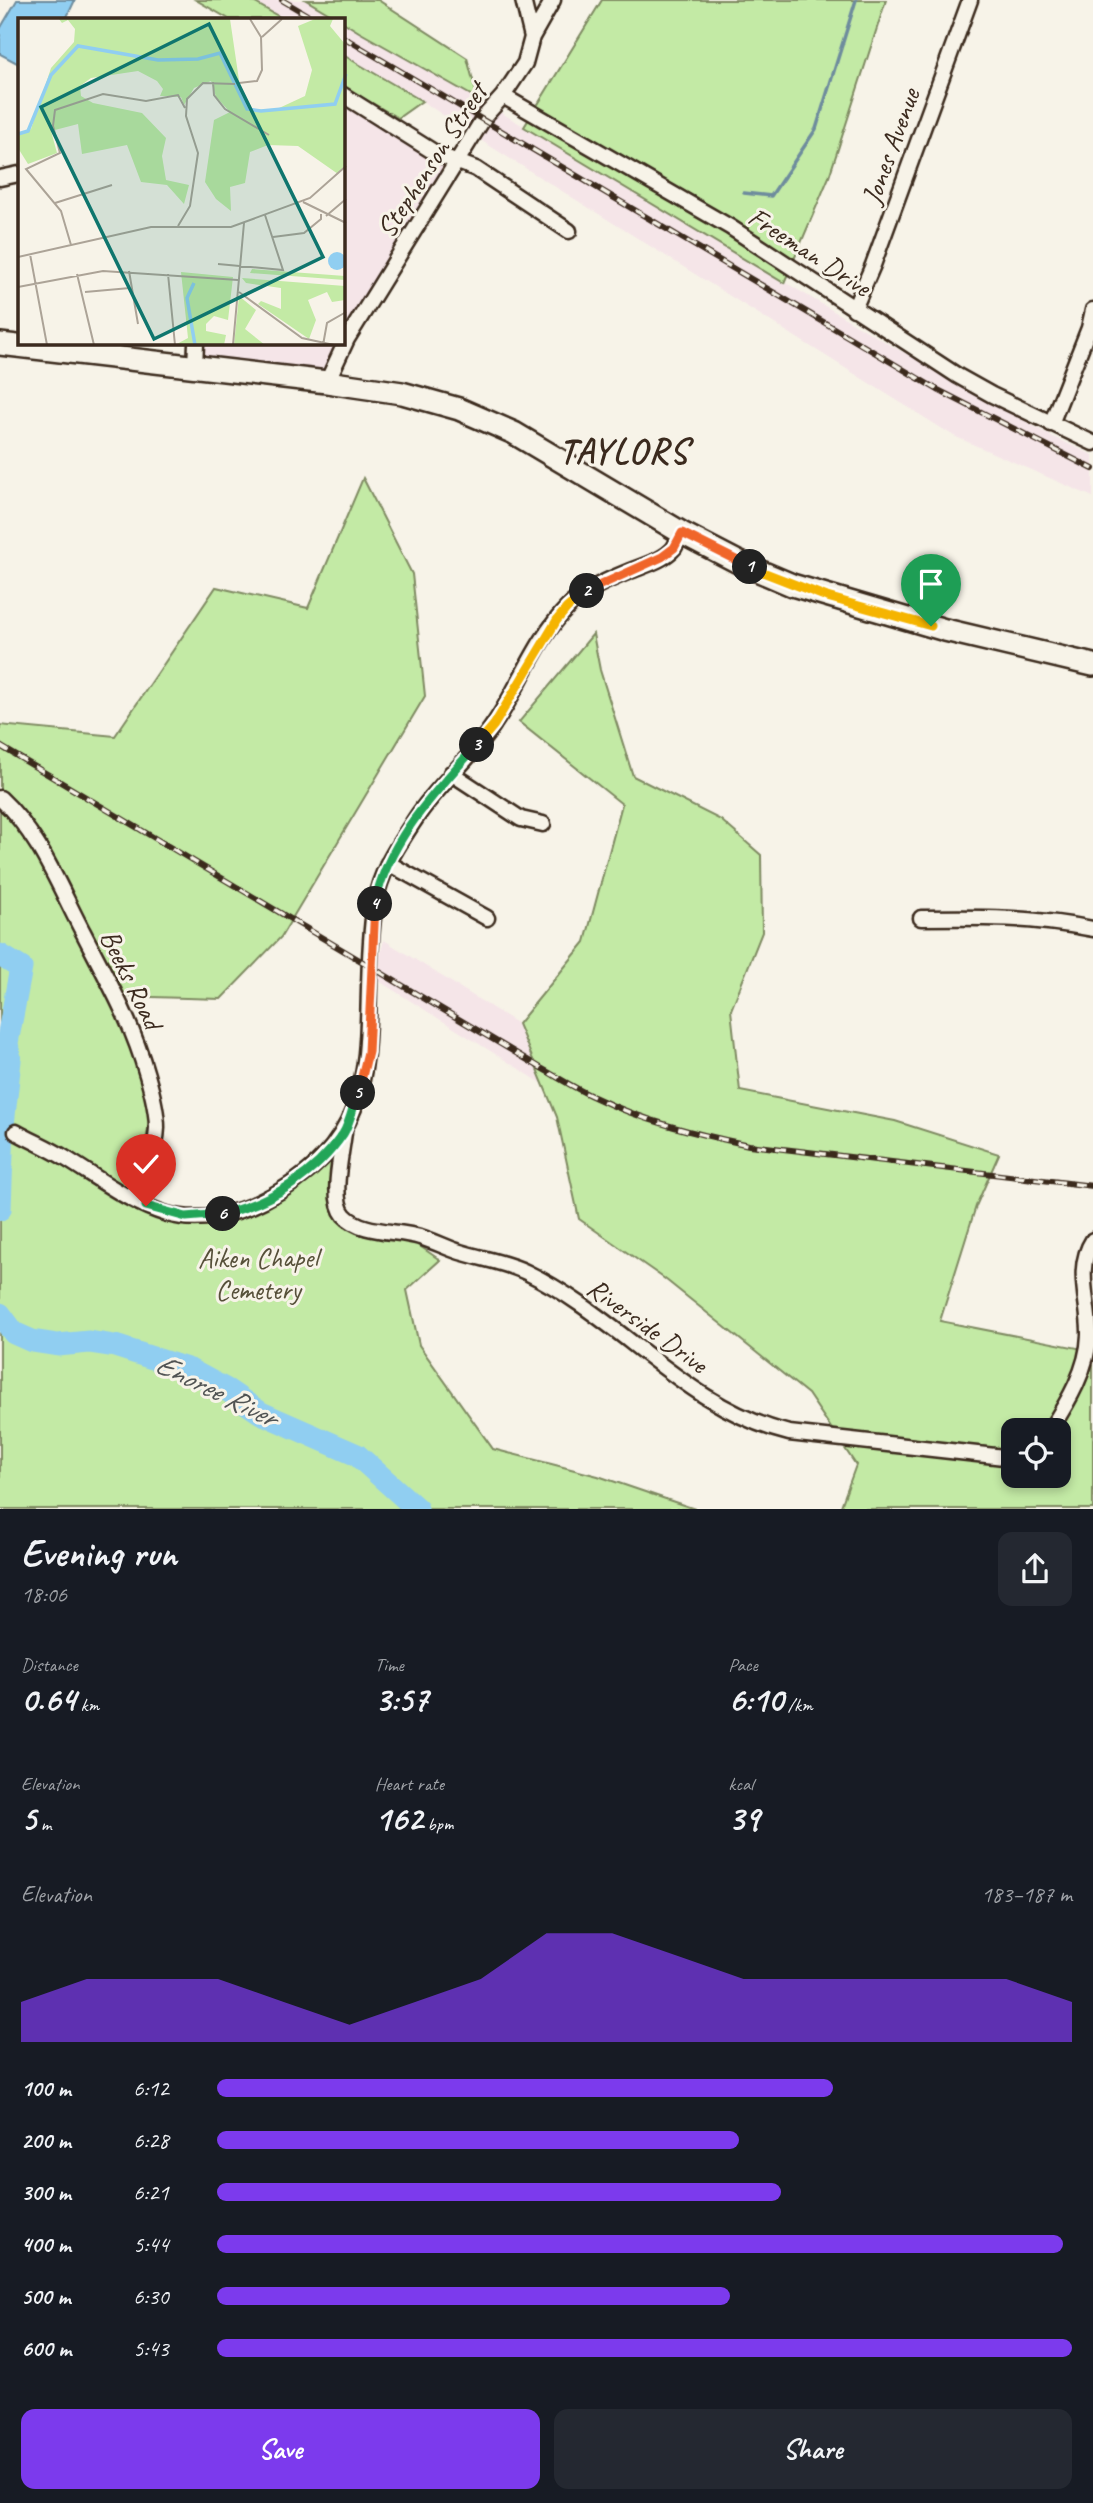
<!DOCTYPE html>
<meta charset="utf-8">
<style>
:root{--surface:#171b24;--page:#242831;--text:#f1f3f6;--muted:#9ea1a6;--accent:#7c3aed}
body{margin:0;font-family:Caveat,sans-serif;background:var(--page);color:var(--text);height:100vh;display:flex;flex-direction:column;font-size:26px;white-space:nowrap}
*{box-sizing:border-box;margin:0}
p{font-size:23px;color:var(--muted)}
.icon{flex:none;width:38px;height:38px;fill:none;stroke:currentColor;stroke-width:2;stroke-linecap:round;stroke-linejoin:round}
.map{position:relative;height:1509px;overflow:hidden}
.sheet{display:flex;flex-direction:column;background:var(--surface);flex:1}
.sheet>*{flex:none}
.tools{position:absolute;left:1001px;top:1418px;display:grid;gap:14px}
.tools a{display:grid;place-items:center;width:70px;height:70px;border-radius:14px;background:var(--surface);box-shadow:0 4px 10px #0003;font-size:35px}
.pin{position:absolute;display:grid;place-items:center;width:60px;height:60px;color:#fff;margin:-72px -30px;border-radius:50% 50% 50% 0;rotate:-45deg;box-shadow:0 0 7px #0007}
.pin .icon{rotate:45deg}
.km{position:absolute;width:35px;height:35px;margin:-18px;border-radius:50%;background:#222;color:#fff;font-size:19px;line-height:35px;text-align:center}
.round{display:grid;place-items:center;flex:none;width:74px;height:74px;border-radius:14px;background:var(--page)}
.overview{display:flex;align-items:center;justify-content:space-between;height:119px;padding:0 21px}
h1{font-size:38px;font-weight:600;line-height:52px}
.stats{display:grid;grid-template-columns:repeat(3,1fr);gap:10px;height:119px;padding:7px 21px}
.stats div{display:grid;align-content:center}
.stats b{font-size:35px;font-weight:600}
.stats small{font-size:19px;font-weight:400}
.stats p{font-size:19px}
.chart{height:196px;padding:14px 21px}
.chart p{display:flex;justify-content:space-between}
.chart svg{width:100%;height:126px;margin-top:7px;fill:var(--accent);opacity:.7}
.cta{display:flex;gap:14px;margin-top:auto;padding:14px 21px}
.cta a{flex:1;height:80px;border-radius:14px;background:var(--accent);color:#fff;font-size:28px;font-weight:600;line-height:80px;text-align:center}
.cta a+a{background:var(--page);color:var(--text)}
ul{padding:0 21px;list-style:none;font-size:23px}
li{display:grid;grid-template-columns:112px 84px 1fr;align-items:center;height:52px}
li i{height:18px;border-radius:9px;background:var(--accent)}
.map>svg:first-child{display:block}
</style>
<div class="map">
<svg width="1093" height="1509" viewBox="0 0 1093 1509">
<rect width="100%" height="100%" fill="#f7f3e8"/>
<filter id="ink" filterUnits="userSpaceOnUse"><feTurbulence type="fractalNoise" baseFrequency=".0143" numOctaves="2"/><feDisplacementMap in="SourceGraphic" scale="14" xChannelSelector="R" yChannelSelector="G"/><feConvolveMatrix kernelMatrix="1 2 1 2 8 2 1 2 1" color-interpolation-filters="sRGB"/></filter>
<g filter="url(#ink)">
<path fill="#f5e5e8" d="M250 0H306L338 19H283Z
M343 22 478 99 887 343 1053 437 1093 455V497L954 436 482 141 422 101 343 55Z
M343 96 456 161 327 382 195 367 198 343H343Z
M384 940 518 1024 543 1084 374 978Z"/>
<path fill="#c3eaa5" stroke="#7f8a62" stroke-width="2" fill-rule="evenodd" d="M196 0H250L283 19H229Z
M306 0H378L467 58 478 99 359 32 343 22V19H338Z
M602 0H886L829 177 784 283 524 127Z
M343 55 422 101 398 118 343 86Z
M363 478 412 574 425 696 281 937 221 999 117 996 151 1110 135 1209C145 1213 155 1218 165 1221 229 1236 296 1199 336 1152L333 1200 335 1214 354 1228 408 1238 440 1260 407 1290 419 1345 493 1449 598 1476 695 1509H0V725L115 736 216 587 308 608Z
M593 634 600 670 633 776 721 820 761 855 762 932 731 1010 740 1091 895 1121 999 1154 976 1206 940 1321 1093 1351V1509H840L856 1465 808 1394 665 1279 579 1219 557 1117 518 1024 585 942 622 804 519 722ZM1013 1430H1059V1475H1013Z"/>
<path fill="#90cef1" stroke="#6e8c9d" stroke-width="2" d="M17 0H75L66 19H19V64L0 54V29Z"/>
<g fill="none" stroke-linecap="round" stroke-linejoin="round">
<path stroke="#6e8c9d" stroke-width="3.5" d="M744 193 771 196 816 129 856 0"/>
<path stroke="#90cef1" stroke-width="23" d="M0 955 21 968 7 1043 10 1060 3 1125 0 1209
M0 1314 14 1333 32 1341 58 1345 89 1342 115 1346 190 1370 227 1390 261 1413 357 1455 417 1509"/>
<defs>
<path id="street" d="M523 0 532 37
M343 95 437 154 476 169 569 231
M503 96 730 227 958 376 992 395 1093 443
M0 178 19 174
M854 309 873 265 970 0
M195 367 196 343
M327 382 347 339 485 116 503 96 525 63 532 37 553 0
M1051 424 1089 328 1093 310
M451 773 521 819 543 824
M0 798C40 835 59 887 84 934 109 983 132 1022 147 1075 152 1092 157 1111 157 1128 156 1154 143 1176 131 1198
M388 863 487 918
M921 918C980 917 1035 917 1093 929
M16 1132C32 1141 49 1148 65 1158 98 1178 130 1203 167 1214 199 1223 235 1215 264 1200 401 1130 356 1024 375 903 380 871 399 844 416 818 438 784 472 758 494 724 520 686 536 639 568 607 586 589 608 580 630 571 645 565 664 560 674 548 677 543 679 538 682 533
M344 1132C342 1154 330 1198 344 1215 361 1234 398 1230 420 1237 434 1241 447 1248 460 1252 483 1259 505 1262 526 1272 620 1317 686 1408 789 1433L1013 1458
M1050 1430C1068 1402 1088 1369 1089 1335 1090 1304 1074 1269 1093 1240"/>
<path id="secondary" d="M0 344 327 382 402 393 459 409 514 433 682 533 738 562 792 585 945 630 1093 665"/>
</defs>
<use href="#street" stroke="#3b2a1e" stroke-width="19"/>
<use href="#secondary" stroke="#3b2a1e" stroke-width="26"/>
<use href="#street" stroke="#f7f3e8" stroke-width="14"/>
<use href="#secondary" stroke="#f7f3e8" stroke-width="21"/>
<defs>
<path id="rail" d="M282 0 314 19
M343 37 938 390 1093 469
M0 746 541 1068C559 1078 576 1089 594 1097 643 1121 696 1134 749 1145L1093 1186"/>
</defs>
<use href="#rail" stroke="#3b2a1e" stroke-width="6"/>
<use href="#rail" stroke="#f7f3e8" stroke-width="3.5" stroke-dasharray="10" stroke-linecap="butt"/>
</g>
</g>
<g fill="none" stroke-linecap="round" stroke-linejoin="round" filter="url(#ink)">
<defs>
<path id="split-1" d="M750 567 827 597 931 626"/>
<path id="split-2" d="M587 591 662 557 674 548 682 533 750 567"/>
<path id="split-3" d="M477 745 494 725 557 620 567 608 587 591"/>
<path id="split-4" d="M375 904C387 841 436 791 477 745"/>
<path id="split-5" d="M358 1093 368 1052 375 904"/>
<path id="split-6" d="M223 1214C271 1202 315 1175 343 1134 350 1123 353 1106 358 1093"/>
<path id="split-7" d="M146 1206 186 1217 223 1214"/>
</defs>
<use href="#split-1" stroke="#fff" stroke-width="14"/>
<use href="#split-2" stroke="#fff" stroke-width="14"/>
<use href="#split-3" stroke="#fff" stroke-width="14"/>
<use href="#split-4" stroke="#fff" stroke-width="14"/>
<use href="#split-5" stroke="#fff" stroke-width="14"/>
<use href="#split-6" stroke="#fff" stroke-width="14"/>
<use href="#split-7" stroke="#fff" stroke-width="14"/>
<use href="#split-1" stroke="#f5b400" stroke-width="9"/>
<use href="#split-2" stroke="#f0652b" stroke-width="9"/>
<use href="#split-3" stroke="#f5b400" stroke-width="9"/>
<use href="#split-4" stroke="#22a559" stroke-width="9"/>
<use href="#split-5" stroke="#f0652b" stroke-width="9"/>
<use href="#split-6" stroke="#22a559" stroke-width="9"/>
<use href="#split-7" stroke="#22a559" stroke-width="9"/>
</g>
<g text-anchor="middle" stroke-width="6" stroke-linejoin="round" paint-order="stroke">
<g font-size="28" fill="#3b2a1e" stroke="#f7f3e8">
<text transform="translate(890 146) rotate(-70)" y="10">Jones Avenue</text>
<text transform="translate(431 160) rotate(-57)" y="10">Stephenson Street</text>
<text transform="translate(810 251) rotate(33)" y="10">Freeman Drive</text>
<text transform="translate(132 979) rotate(64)" y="10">Beeks Road</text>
<text transform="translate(648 1325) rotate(36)" y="10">Riverside Drive</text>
</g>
<g font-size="28" fill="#565039" stroke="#f7f3e8">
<text x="258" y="1267">Aiken Chapel<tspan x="258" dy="32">Cemetery</tspan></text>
</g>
<g font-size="30" font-style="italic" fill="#505353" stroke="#f7f3e8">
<text transform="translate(216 1390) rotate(26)" y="10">Enoree River</text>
</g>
<g font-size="35" font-weight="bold" letter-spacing="2" fill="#3b2a1e" stroke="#f7f3e8">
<text x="624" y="463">TAYLORS</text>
</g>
</g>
<g transform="translate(18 18)">
<rect width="327" height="327" fill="#f7f3e8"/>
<path d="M41 1H212L222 69 235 92 259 91 287 78 294 52 280 8 297 1H315L312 8 327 26V147L320 156 280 128 250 127 232 134 227 165 212 169 213 193 198 181 187 164 196 102 212 94 198 79 193 63 176 70 166 87 163 79 142 78 145 71 139 63 120 53 73 60 62 68 63 78 75 85 124 95 148 120 144 138 148 162 171 167 166 186 149 167 123 164 109 127 64 136 60 106 33 113 39 135 10 146 0 130V118L13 111 33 50 56 24 57 11 50 2 44 5ZM234 251 327 258V262L232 255ZM163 254 215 259 210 302 196 298 188 306V313L208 317 206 327H157L170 320ZM224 260 327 268V282L314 284 309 274 290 282 298 302 291 321 240 286 243 283 263 291V270L228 265ZM221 278 238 292 227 311 247 327H216Z" fill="#c3eaa5"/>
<path d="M310 243a9 9 0 1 1 18 0a9 9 0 1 1-18 0Z" fill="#90cef1"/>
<path fill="none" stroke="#90cef1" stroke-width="3.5" d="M0 116 10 113 33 57 60 28 140 42 180 41 202 35 229 91 243 93 317 86 328 56M176 265 169 280 177 327"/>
<path fill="none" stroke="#aca397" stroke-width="2" d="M244 19 264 1M195 64 196 77 207 91 251 117M221 65 239 63 244 52 243 19 232 1M285 184 328 205M37 185 94 167M308 198 328 181M160 208 172 188 180 135 168 98 169 81 185 65 217 66M255 219 286 215 303 201V196M53 227 43 193 8 151 42 135 35 108 37 92 85 76 128 83 160 77 167 90M12 236 29 327M0 239 133 209H213L292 180 328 148M200 246 265 252 247 197M111 253 120 306M59 256 76 327M150 256 157 327M0 269 85 253 220 262M67 274 112 270M221 274 284 320 316 327M215 327 226 205M305 327 309 305 328 294"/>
<path fill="#0f766e" fill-opacity="0.15" stroke="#0f766e" stroke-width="3.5" d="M191 6 305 239 136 321 23 89Z"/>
<rect width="327" height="327" fill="none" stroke="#3b2a1e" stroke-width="3.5"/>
</g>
</svg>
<div class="tools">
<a><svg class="icon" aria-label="locate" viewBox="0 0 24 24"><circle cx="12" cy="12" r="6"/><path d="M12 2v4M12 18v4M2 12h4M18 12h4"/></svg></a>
</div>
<div class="pin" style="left:931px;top:626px;background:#1e9e55"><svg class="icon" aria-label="arrive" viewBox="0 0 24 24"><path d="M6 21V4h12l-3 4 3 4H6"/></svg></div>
<div class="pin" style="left:146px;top:1206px;background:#d93025"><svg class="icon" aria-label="check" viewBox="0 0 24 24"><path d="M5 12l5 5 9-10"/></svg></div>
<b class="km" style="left:750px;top:567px">1</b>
<b class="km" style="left:587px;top:591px">2</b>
<b class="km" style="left:477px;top:745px">3</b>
<b class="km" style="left:375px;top:904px">4</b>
<b class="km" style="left:358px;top:1093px">5</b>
<b class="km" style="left:223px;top:1214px">6</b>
</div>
<section class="sheet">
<div class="overview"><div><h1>Evening run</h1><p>18:06</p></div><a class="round"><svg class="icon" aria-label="share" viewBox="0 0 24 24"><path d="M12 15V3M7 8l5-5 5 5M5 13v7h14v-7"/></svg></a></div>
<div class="stats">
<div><p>Distance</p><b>0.64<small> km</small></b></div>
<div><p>Time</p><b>3:57</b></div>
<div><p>Pace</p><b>6:10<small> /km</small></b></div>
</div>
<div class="stats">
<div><p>Elevation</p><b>5<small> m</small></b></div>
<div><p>Heart rate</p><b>162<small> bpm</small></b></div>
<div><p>kcal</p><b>39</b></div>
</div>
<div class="chart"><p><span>Elevation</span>183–187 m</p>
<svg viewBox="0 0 160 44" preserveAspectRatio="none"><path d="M0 44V30L10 22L20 22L30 22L40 30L50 38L60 30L70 22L80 6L90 6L100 14L110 22L120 22L130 22L140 22L150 22L160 30V44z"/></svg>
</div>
<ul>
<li><b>100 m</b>6:12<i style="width:72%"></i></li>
<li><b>200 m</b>6:28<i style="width:61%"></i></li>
<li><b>300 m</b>6:21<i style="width:66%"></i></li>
<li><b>400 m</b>5:44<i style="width:99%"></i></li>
<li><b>500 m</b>6:30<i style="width:60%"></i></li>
<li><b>600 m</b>5:43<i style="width:100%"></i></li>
</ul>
<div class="cta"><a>Save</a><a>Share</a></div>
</section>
